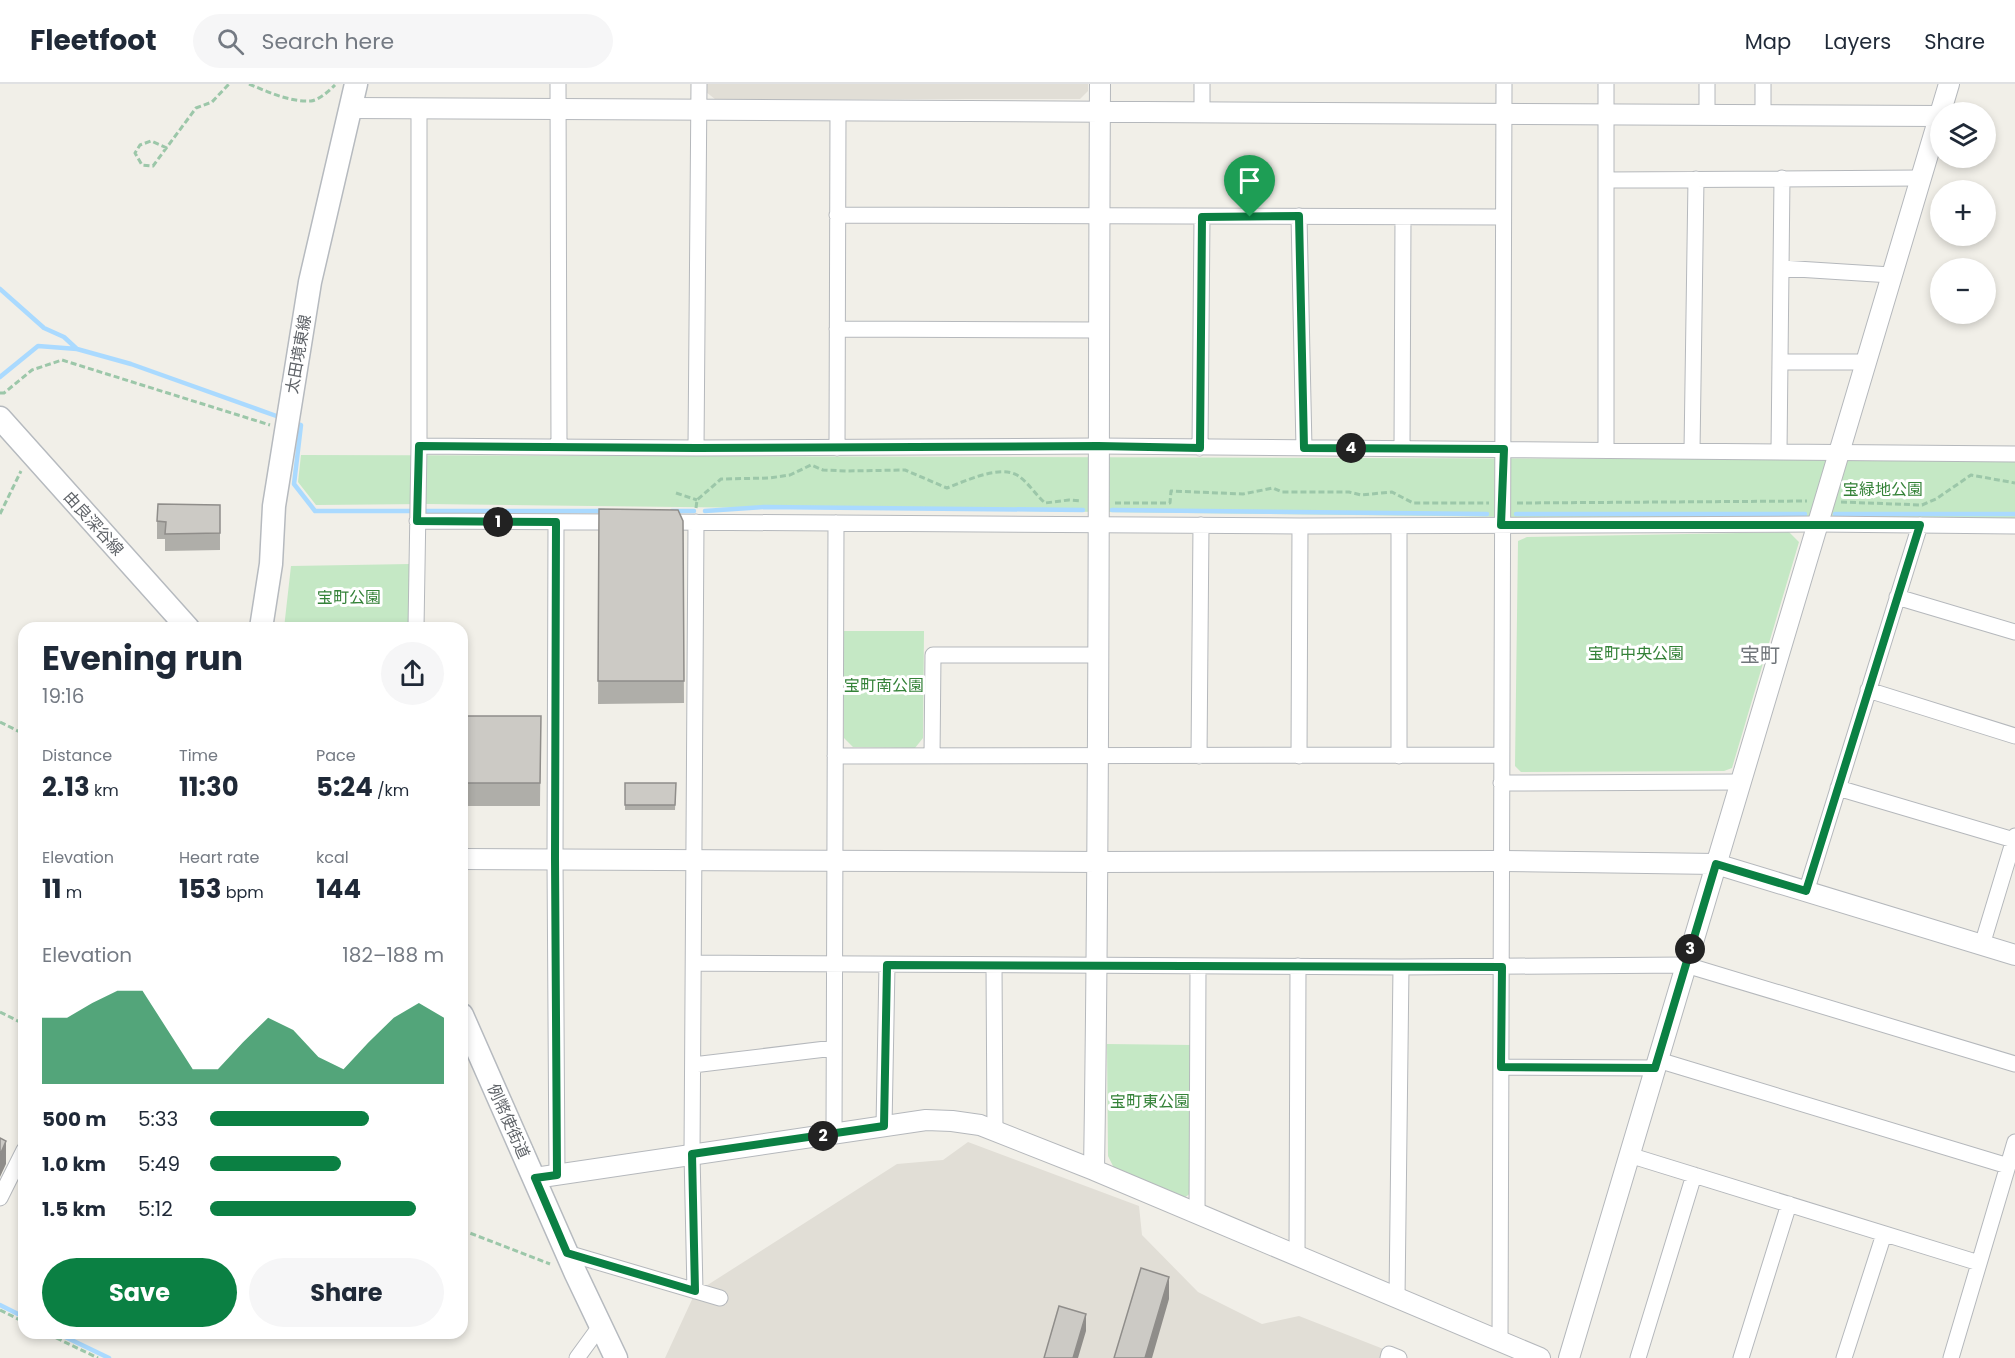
<!DOCTYPE html>
<meta charset="utf-8">
<style>
:root{--surface:#fff;--page:#f6f6f7;--text:#1f2937;--muted:#747a83;--line:#e0e1e3;--accent:#0b8043}
body{margin:0;font-family:Poppins,"Noto Sans JP",sans-serif;background:var(--page);color:var(--text);height:100vh;display:flex;flex-direction:column;font-size:22px;white-space:nowrap}
*{box-sizing:border-box;margin:0}
p{font-size:20px;color:var(--muted)}
.icon{flex:none;width:33px;height:33px;fill:none;stroke:currentColor;stroke-width:2;stroke-linecap:round;stroke-linejoin:round}
.map{position:relative;flex:1;overflow:hidden}
.panel{position:absolute;left:18px;top:538px;width:450px;height:717px;display:flex;flex-direction:column;background:var(--surface);border-radius:18px;box-shadow:0 3px 9px #0003}
.panel>*{flex:none}
.controls{position:absolute;left:1930px;top:18px;display:grid;gap:12px}
.controls a{display:grid;place-items:center;width:66px;height:66px;border-radius:50%;background:var(--surface);box-shadow:0 3px 9px #0003;font-size:30px}
.pin{position:absolute;display:grid;place-items:center;width:51px;height:51px;color:#fff;margin:-62px -26px;border-radius:50% 50% 50% 0;rotate:-45deg;box-shadow:0 0 6px #0007}
.pin .icon{rotate:45deg}
.km{position:absolute;width:30px;height:30px;margin:-15px;border-radius:50%;background:#222;color:#fff;font-size:16px;line-height:30px;text-align:center}
.round{display:grid;place-items:center;flex:none;width:63px;height:63px;border-radius:32px;background:var(--page)}
.headline{display:flex;align-items:center;justify-content:space-between;height:102px;padding:0 24px}
h1{font-size:33px;font-weight:700;line-height:45px}
.stats{display:grid;grid-template-columns:repeat(3,1fr);gap:9px;height:102px;padding:6px 24px}
.stats div{display:grid;align-content:center}
.stats b{font-size:26px;font-weight:700}
.stats small{font-size:16px;font-weight:400}
.stats p{font-size:16px}
.chart{height:168px;padding:12px 24px}
.chart p{display:flex;justify-content:space-between}
.chart svg{width:100%;height:108px;margin-top:6px;fill:var(--accent);opacity:.7}
.cta{display:flex;gap:12px;margin-top:auto;padding:12px 24px}
.cta a{flex:1;height:69px;border-radius:36px;background:var(--accent);color:#fff;font-size:24px;font-weight:700;line-height:69px;text-align:center}
.cta a+a{background:var(--page);color:var(--text)}
ul{padding:0 24px;list-style:none;font-size:20px}
li{display:grid;grid-template-columns:96px 72px 1fr;align-items:center;height:45px}
li i{height:15px;border-radius:8px;background:var(--accent)}
header{display:flex;align-items:center;gap:36px;box-sizing:border-box;height:84px;padding:0 30px;background:var(--surface);border-bottom:2px solid var(--line)}
header strong{font-size:28px}
nav{display:flex;gap:33px;margin-inline-start:auto;font-size:21px}
.search{width:420px;height:54px;background:var(--page);display:flex;align-items:center;gap:15px;box-sizing:border-box;padding:0 21px;border-radius:33px;color:var(--muted);font-size:22px}
.map>svg:first-child{display:block}
</style>
<header>
<strong>Fleetfoot</strong>
<div class="search"><svg class="icon" aria-label="search" viewBox="0 0 24 24"><circle cx="10" cy="10" r="6"/><path d="M15 15l6 6"/></svg>Search here</div>
<nav><a>Map</a><a>Layers</a><a>Share</a></nav>
</header>
<div class="map">
<svg width="2015" height="1274" viewBox="0 0 2015 1274">
<rect width="100%" height="100%" fill="#f1efe8"/>
<path fill="#e1ded6" d="M706 0H1088V7L1080 15H715L706 8Z
M968 1058 1139 1122 1142 1151 1198 1208 1262 1240 1299 1232 1386 1266 1384 1274H665L695 1209 897 1080 943 1076Z"/>
<path fill="#c5e8c5" d="M301 371 2015 376V435L1517 433 427 420 316 421 298 398Z
M1789 448 1799 458 1732 684 1724 687 1521 688 1515 682 1518 457 1527 453Z
M410 480V544H284L291 482Z
M844 547H924L923 654 915 664 853 663 844 654Z
M1107 960 1193 961 1192 1108 1183 1115 1115 1086 1108 1072Z"/>
<g fill="none" stroke-linecap="round" stroke-linejoin="round">
<path stroke="#aadaff" stroke-width="4.5" d="M0 205 44 244 64 253 77 265
M0 293 38 262 77 265 131 280 282 334
M293 338 301 341 294 400 315 427H604
M1112 426 1487 430
M672 427H694
M705 427 764 423 1083 426
M1516 430H1805
M1835 430H2015
M0 1221 24 1233
M59 1250 109 1274"/>
<defs>
<path id="minor" d="M558 0 559 363
M1707 0V31
M1763 0V31
M1202 28V0
M1606 96 1920 94
M837 131 1503 133
M1299 132 1304 364
M1781 184 1891 191
M837 245 1099 246
M1780 278H1865
M419 362 696 364 1098 362 2015 370
M696 364 699 0
M837 364 838 26
M1200 364 1202 133
M1402 365 1403 133
M1606 366V0
M1692 367 1696 95
M1779 367 1782 94
M417 437 618 438
M556 438 555 775 557 1091
M663 438 1300 442 1817 440 2015 442
M1399 442V672
M1897 513 2015 548
M416 544 419 362V25
M1868 606 2015 652
M835 672 1501 671
M932 672 933 571H1099
M1199 672 1201 441
M1299 672 1300 442
M1501 699 1740 698
M1838 704 2014 756
M1806 808 1920 441
M1982 861 2015 752
M694 879 1401 883 1686 881 2015 980
M994 881 995 1047
M1658 976 2008 1082
M693 981 834 964
M1501 983 1655 984
M884 1043 887 881
M834 1050 836 439
M1629 1071 1979 1179
M0 1114 24 1066
M1197 1130 1198 882
M567 1169 720 1214
M1297 1172 1298 882
M695 1207 692 1070 696 438
M1397 1214 1401 883
M1500 1258 1504 0
M577 1274 601 1241
M1388 1274 1389 1270 1399 1274
M1638 1274 1694 1091
M1741 1274 1789 1120
M1844 1274 1884 1150
M1951 1274 2015 1058"/>
<path id="tertiary" d="M350 24 1939 32
M462 775 1098 778 1502 777 1716 780 2015 871
M1094 1086C1100 724 1098 362 1100 0
M535 1094 926 1036 952 1037 980 1041 1094 1086 1540 1274
M1569 1274 1949 0"/>
<path id="secondary" d="M0 334 188 544
M261 544 271 480 274 422 310 198 356 0
M462 931 576 1190 616 1274"/>
</defs>
<use href="#minor" stroke="#b5b8bc" stroke-width="17"/>
<use href="#tertiary" stroke="#b5b8bc" stroke-width="22"/>
<use href="#secondary" stroke="#b6babf" stroke-width="25"/>
<path stroke="#9cc7a9" stroke-width="3" stroke-dasharray="6 3" stroke-linecap="butt" d="M249 0C268 8 289 18 311 17 319 16 329 7 335 1
M167 64 151 57 140 61 135 69 142 81 153 82 196 24 212 18 229 0
M0 309H4L32 286 62 276 270 341
M676 409 697 416
M1841 418 1922 421 1936 415 1971 391 2015 399
M1115 419H1170L1171 407 1243 410 1273 404 1282 408H1349L1361 411 1392 408 1413 419H1489
M1517 419 1807 417
M696 424 697 416 721 395 769 394 790 391 811 381 823 386 847 387 905 386 947 404C965 397 999 381 1017 391 1027 397 1036 411 1045 419L1069 416 1081 417
M0 430 21 387
M0 638 24 650
M0 928 24 940
M462 1146 550 1180
M0 1226 24 1238
M48 1250 98 1274"/>
<use href="#minor" stroke="#fff" stroke-width="15"/>
<use href="#tertiary" stroke="#fff" stroke-width="20"/>
<use href="#secondary" stroke="#fff" stroke-width="22"/>
</g>
<path fill="#afaea9" d="M220 421V466L165 467V455H157V437Z
M599 425 683 437 684 619 598 620Z
M462 632H541L540 722H462Z
M625 699H676L675 726H625Z"/>
<path fill="#8f8d8a" d="M6 1057V1080L0 1093V1071Z
M1169 1193V1215L1152 1274H1145Z
M1086 1230V1247L1078 1274H1073Z"/>
<path fill="#cccac5" stroke="#8f8d8a" stroke-width="1.5" d="M158 420 220 421V449L165 450 166 438 157 437Z
M599 425 678 426 683 437 684 597H598Z
M462 632H541L540 699H462Z
M625 699H676L675 721H625Z
M0 1054 6 1057 0 1071Z
M1141 1184 1169 1193 1145 1274H1114Z
M1059 1222 1086 1230 1073 1274H1044Z"/>
<g fill="none" stroke-linecap="round" stroke-linejoin="round">
<defs>
<path id="route" d="M1299 132 1304 364 1504 365 1501 441H1920L1806 807 1716 780 1655 984 1501 983 1502 883 887 881 884 1042 692 1070 695 1207 567 1169 535 1094 557 1091 555 775 556 438 417 437 419 362 696 364 1098 362 1200 364 1202 133Z"/>
</defs>
<use href="#route" stroke="#fff" stroke-width="12"/>
<use href="#route" stroke="#0b8043" stroke-width="8"/>
</g>
<g text-anchor="middle" stroke-width="6" stroke-linejoin="round" paint-order="stroke">
<g font-size="16" fill="#5f6368" stroke="#fff">
<text transform="translate(298 270) rotate(-80)" y="6">太田境東線</text>
<text transform="translate(94 439) rotate(48)" y="6">由良深谷線</text>
<text transform="translate(509 1037) rotate(66)" y="6">例幣使街道</text>
</g>
<g font-size="16" fill="#348238" stroke="#fff">
<text x="1883" y="411">宝緑地公園</text>
<text x="349" y="519">宝町公園</text>
<text x="1636" y="575">宝町中央公園</text>
<text x="884" y="607">宝町南公園</text>
<text x="1150" y="1023">宝町東公園</text>
</g>
<g font-size="20" fill="#70757a" stroke="#fff">
<text x="1760" y="578">宝町</text>
</g>
</g>
</svg>
<div class="controls">
<a><svg class="icon" aria-label="layers" viewBox="0 0 24 24"><path d="M12 4l9 5-9 5-9-5zM3 14l9 5 9-5"/></svg></a>
<a>+</a>
<a>−</a>
</div>
<div class="pin" style="left:1250px;top:133px;background:#1e9e55"><svg class="icon" aria-label="arrive" viewBox="0 0 24 24"><path d="M6 21V4h12l-3 4 3 4H6"/></svg></div>
<b class="km" style="left:498px;top:438px">1</b>
<b class="km" style="left:823px;top:1052px">2</b>
<b class="km" style="left:1690px;top:865px">3</b>
<b class="km" style="left:1351px;top:364px">4</b>
<section class="panel">
<div class="headline"><div><h1>Evening run</h1><p>19:16</p></div><a class="round"><svg class="icon" aria-label="share" viewBox="0 0 24 24"><path d="M12 15V3M7 8l5-5 5 5M5 13v7h14v-7"/></svg></a></div>
<div class="stats">
<div><p>Distance</p><b>2.13<small> km</small></b></div>
<div><p>Time</p><b>11:30</b></div>
<div><p>Pace</p><b>5:24<small> /km</small></b></div>
</div>
<div class="stats">
<div><p>Elevation</p><b>11<small> m</small></b></div>
<div><p>Heart rate</p><b>153<small> bpm</small></b></div>
<div><p>kcal</p><b>144</b></div>
</div>
<div class="chart"><p><span>Elevation</span>182–188 m</p>
<svg viewBox="0 0 160 44" preserveAspectRatio="none"><path d="M0 44V17L10 17L20 11L30 6L40 6L50 22L60 38L70 38L80 27L90 17L100 22L110 33L120 38L130 27L140 17L150 11L160 17V44z"/></svg>
</div>
<ul>
<li><b>500 m</b>5:33<i style="width:68%"></i></li>
<li><b>1.0 km</b>5:49<i style="width:56%"></i></li>
<li><b>1.5 km</b>5:12<i style="width:88%"></i></li>
</ul>
<div class="cta"><a>Save</a><a>Share</a></div>
</section>
</div>
